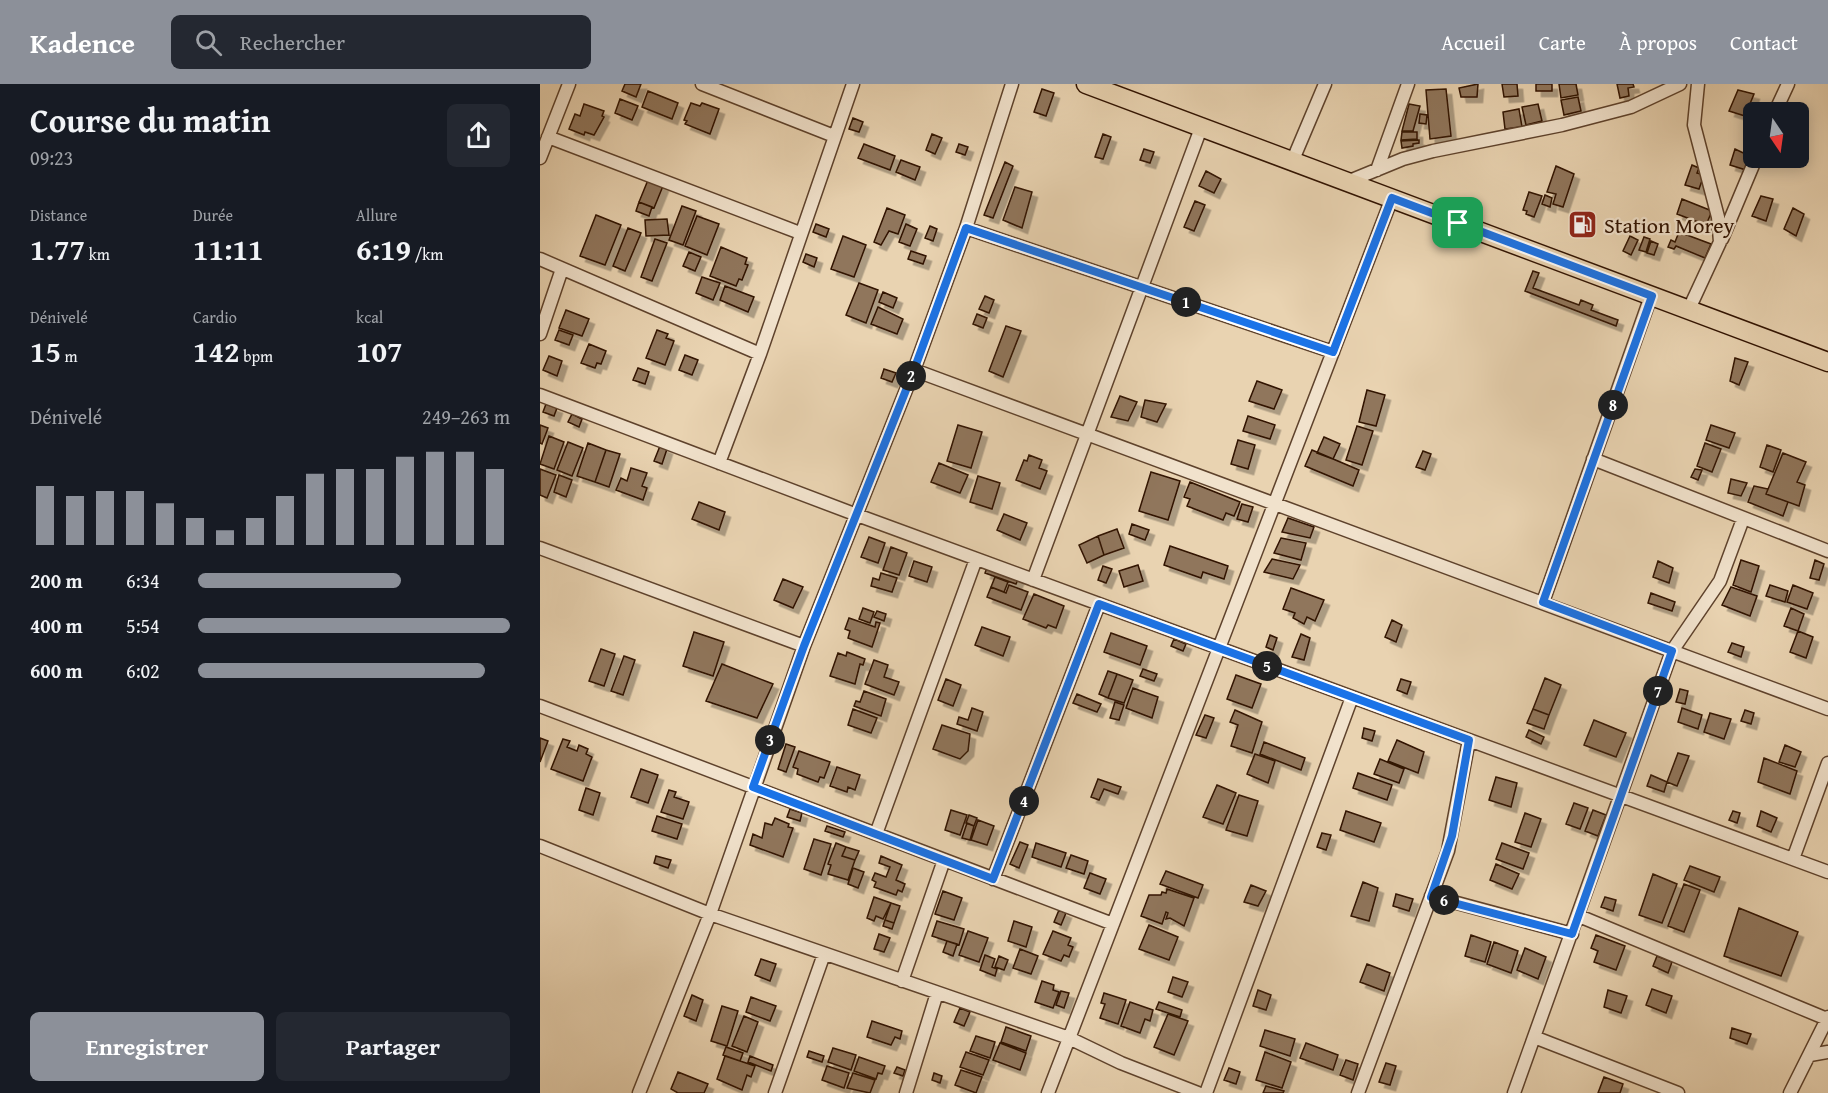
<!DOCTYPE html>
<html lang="fr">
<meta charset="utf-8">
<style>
:root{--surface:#171b24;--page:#242831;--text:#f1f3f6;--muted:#9ea1a6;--accent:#8c9099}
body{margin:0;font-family:"Gentium Book Plus",serif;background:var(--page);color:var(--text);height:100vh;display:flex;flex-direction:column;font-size:22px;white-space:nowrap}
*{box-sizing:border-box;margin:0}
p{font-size:20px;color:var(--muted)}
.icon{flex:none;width:33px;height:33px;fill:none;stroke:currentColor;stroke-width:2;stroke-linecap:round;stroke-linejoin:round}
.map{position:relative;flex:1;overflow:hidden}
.drawer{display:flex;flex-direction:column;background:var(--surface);width:540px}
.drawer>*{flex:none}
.needle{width:39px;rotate:167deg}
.tools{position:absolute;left:1203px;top:18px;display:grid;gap:12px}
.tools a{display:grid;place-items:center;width:66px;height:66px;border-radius:9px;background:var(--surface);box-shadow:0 3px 15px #0003;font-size:30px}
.pin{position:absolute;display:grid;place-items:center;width:51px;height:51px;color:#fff;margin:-26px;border-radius:12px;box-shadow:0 3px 9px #0006}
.km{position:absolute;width:30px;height:30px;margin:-15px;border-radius:50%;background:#222;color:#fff;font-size:16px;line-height:30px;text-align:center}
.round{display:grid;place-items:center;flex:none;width:63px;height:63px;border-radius:9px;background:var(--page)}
.head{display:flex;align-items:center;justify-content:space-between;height:102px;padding:0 30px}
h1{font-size:33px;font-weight:600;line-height:45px}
.figures{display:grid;grid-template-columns:repeat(3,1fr);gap:9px;height:102px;padding:6px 30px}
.figures div{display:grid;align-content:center}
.figures b{font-size:30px;font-weight:600}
.figures small{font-size:16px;font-weight:400}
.figures p{font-size:16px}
.chart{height:168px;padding:12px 30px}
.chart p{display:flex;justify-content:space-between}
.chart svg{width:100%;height:108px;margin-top:6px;stroke:var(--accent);stroke-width:6}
.cta{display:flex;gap:12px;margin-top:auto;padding:12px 30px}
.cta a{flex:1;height:69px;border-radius:9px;background:var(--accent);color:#fff;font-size:24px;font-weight:600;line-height:69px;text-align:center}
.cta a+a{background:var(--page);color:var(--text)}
ul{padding:0 30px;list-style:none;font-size:20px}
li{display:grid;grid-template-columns:96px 72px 1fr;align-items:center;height:45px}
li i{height:15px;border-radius:8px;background:var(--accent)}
header{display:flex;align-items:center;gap:36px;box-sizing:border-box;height:84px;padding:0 30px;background:var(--accent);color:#fff}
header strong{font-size:28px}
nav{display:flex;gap:33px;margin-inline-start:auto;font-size:21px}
.search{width:420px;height:54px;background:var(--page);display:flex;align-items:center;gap:15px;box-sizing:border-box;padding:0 21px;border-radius:9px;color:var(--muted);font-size:22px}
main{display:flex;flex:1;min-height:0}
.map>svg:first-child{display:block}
</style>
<header>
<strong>Kadence</strong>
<div class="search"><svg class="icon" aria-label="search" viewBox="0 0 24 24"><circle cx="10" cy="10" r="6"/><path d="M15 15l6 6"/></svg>Rechercher</div>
<nav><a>Accueil</a><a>Carte</a><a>À propos</a><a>Contact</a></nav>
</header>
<main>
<section class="drawer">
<div class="head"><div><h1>Course du matin</h1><p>09:23</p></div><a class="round"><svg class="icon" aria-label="share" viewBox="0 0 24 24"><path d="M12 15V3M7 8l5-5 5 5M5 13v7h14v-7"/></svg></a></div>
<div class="figures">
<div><p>Distance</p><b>1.77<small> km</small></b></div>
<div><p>Durée</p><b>11:11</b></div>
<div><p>Allure</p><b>6:19<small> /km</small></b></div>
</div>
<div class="figures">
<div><p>Dénivelé</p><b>15<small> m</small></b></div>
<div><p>Cardio</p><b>142<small> bpm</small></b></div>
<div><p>kcal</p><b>107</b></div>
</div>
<div class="chart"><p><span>Dénivelé</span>249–263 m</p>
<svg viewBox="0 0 160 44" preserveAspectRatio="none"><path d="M5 44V20M15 44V24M25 44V22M35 44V22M45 44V27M55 44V33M65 44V38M75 44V33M85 44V24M95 44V15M105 44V13M115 44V13M125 44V8M135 44V6M145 44V6M155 44V13"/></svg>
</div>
<ul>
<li><b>200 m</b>6:34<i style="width:65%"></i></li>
<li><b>400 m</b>5:54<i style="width:100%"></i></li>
<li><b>600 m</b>6:02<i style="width:92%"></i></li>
</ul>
<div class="cta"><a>Enregistrer</a><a>Partager</a></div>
</section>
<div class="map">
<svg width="1288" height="1009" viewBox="0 0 1288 1009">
<defs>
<filter id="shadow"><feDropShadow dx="5.5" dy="5.5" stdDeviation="0" flood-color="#0004"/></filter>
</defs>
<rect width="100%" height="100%" fill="#e9d3b1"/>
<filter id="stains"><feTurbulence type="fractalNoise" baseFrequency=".00333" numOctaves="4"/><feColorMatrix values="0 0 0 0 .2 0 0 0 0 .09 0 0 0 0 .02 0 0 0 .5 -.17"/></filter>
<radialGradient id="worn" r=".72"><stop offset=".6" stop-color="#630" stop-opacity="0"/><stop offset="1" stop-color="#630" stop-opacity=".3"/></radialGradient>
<path fill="#90765c" stroke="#301200" stroke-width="1.5" filter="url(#shadow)" d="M85 0H101L96 13 82 7Z
M938 0 937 13H921L919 4Z
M962 0H977L978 12 964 13Z
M996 0H1012V7H996Z
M1019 0H1036L1038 11 1021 14Z
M1077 0H1093L1094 3 1088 4 1089 12 1080 14Z
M502 5 514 9 506 32 494 28Z
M906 5 911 52 890 55 886 6Z
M1198 6 1214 10 1205 32 1189 27Z
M108 7 138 19 132 35 102 23Z
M1038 13 1041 27 1024 31 1021 16Z
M80 15 98 22 92 36 75 29Z
M151 19 160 22 162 19 179 25 170 50 145 40 147 37 144 36Z
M44 20 64 27 62 32 64 33 54 51 45 48 44 51 29 45 35 30 40 32Z
M869 20 880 22 873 47H862Z
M998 20 1002 37 986 41 982 23Z
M979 25 982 43 965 45 963 28Z
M880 30 887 31 886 40 879 39Z
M313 34 323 38 319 48 309 45Z
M862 48H877V55L861 56Z
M392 50 402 54 395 70 386 66Z
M563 50 571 53 563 75 555 73Z
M879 56V59L873 60V62L862 64 861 57Z
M324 60 355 72 350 86 318 74Z
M419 60 428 63 425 71 416 68Z
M604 65 614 68 610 79 600 76Z
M1195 65 1212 73 1206 86 1190 81Z
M361 76 380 83 375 96 356 88Z
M465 78 473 82 453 134 444 131Z
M1152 81 1159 84 1157 89 1164 91 1159 105 1145 101Z
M1016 82 1034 90 1023 123 1013 120 1016 110 1007 108Z
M666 87 681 95 674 109 659 102Z
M108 96 123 102 114 124 99 118Z
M475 103 492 108 482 144 463 136Z
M989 108 1002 112 994 133 986 130 987 127 983 126Z
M1005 111 1012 114 1010 123 1002 120Z
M1221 112 1233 115 1226 137 1212 132Z
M1142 115 1172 127 1166 141 1137 130Z
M655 117 665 121 654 147 644 143Z
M99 118 112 123 109 132 96 127Z
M142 122 156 127 143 161 129 156Z
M347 124 365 131 358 150 349 147 341 161 334 158Z
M1253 124 1264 130 1256 152 1244 145Z
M56 131 81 141 65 181 40 172Z
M157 132 179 140 167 171 145 162Z
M127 135 129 151 106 152 105 136Z
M276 140 289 145 286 153 273 148Z
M366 140 377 145 370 162 359 158Z
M390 142 397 145 393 157 385 154Z
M88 144 101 149 85 187 73 182Z
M1139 148 1171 160 1165 174 1136 162 1134 165 1128 163 1131 156 1135 158Z
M303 152 326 161 314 193 291 185Z
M1090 152 1098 156 1091 171 1083 167Z
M1104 153 1110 155 1106 168 1099 166Z
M115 155 127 159 112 197 101 193Z
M1111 157 1118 160 1114 171 1107 169Z
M181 163 207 174 205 180 208 181 202 196 199 195 196 202 170 192Z
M371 167 386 172 383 180 368 175Z
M149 168 161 173 155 187 143 182Z
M266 170 277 174 274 183 263 178Z
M993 187 999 189 993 204 1039 221 1041 216 1053 221 1051 226 1078 236 1076 242 985 207Z
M162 193 180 199 173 216 156 209Z
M319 199 338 206 326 239 306 231Z
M185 202 214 213 208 228 180 216Z
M343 208 357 214 353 224 339 218Z
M445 212 454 216 449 229 439 225Z
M338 223 363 235 357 250 331 240Z
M26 226 49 235 42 252 19 244Z
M437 230 447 234 443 244 433 240Z
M466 242 481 247 463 293 449 287Z
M19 246 33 251 29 261 15 256Z
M117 246 128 250 126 254 134 257 125 281 106 274Z
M49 260 66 267 61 280 57 279 55 284 41 279Z
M145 271 158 276 152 291 139 286Z
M9 272 22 277 17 292 3 286Z
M1195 274 1208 278 1199 301 1190 297Z
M98 284 109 288 105 300 93 296Z
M344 285 356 289 352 298 341 294Z
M717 297 742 306 734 325 709 317Z
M827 306 845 311 836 342 819 338Z
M580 312 597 318 588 337 571 333Z
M605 316 626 320 617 338 601 333Z
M6 320 17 324 14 332 3 328Z
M32 330 42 335 39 343 28 338Z
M708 332 735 341 730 355 703 347Z
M0 341 8 344 2 360 0 359Z
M418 341 442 348 431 384 407 377Z
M1171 341 1195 349 1189 364 1166 356Z
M817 342 833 347 822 381 806 376Z
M9 352 24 358 14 385 0 380Z
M784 353 800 360 793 375 777 369Z
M698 356 715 361 708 385 691 380Z
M28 358 43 364 32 392 17 386Z
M48 359 66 366 55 398 37 392Z
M1165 359 1181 365 1172 388 1157 382Z
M1227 361 1241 366 1233 388 1220 383Z
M120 362 127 365 122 380 114 377Z
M66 366 80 370 69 403 55 398Z
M772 366 819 386 813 402 765 382Z
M883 367 891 370 885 386 876 383Z
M1243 369 1266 378 1257 398 1265 401 1259 422 1226 410Z
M489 371 502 376 499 384 507 387 500 405 476 396 484 376 487 377Z
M399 379 428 391 420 409 391 398Z
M91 384 107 389 102 402 107 404 103 416 76 406 81 394 87 397Z
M0 385 16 391 7 414 0 411Z
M1155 385 1162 386 1158 396 1151 393Z
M611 388 640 397 628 436 599 427Z
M19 391 32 396 26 413 14 408Z
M438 392 460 399 452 425 430 418Z
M1191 395 1207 399 1201 412 1188 409Z
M650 398 700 418 694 432 686 429 683 436 647 422 650 415 644 413Z
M1214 402 1228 405 1226 410 1248 418 1243 432 1208 418Z
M159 418 185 428 179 446 152 435Z
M702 420 713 423 708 438 697 435Z
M464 430 487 439 480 456 457 446Z
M748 434 774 443 770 454 742 448Z
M592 440 609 446 605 456 589 450Z
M577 445 584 464 564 471 558 452Z
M558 452 564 471 547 479 539 461Z
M329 453 345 459 338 479 321 473Z
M741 454 766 459 761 476 734 469Z
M630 462 688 482 684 495 663 488 661 494 624 481Z
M351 463 367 469 359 491 343 486Z
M732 475 760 481 753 495 724 488Z
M1201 476 1219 482 1211 508 1193 501Z
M1275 476 1284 480 1279 496 1270 494Z
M374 477 392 483 387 498 369 492Z
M1118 477 1133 484 1129 499 1113 493Z
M448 481 479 493 476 500 445 489Z
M598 481 603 497 584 503 579 487Z
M563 482 572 485 566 499 558 496Z
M341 489 357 494 352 508 331 502 333 494 339 496Z
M455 493 468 498 464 508 451 503Z
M243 495 263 503 253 524 234 516Z
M469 501 488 508 481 526 447 513 451 503 466 509Z
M1230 501 1248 507 1245 518 1226 512Z
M1253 501 1273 509 1267 525 1247 518Z
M1191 503 1217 512 1210 532 1182 521Z
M751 504 784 516 775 537 767 533 764 540 753 534 755 529 743 525Z
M1111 509 1135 518 1132 527 1108 519Z
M494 510 524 522 516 544 508 541 506 544 483 535Z
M323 524 334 528 330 539 319 535Z
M1251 524 1264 530 1258 547 1244 542Z
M337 527 346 530 344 537 334 533Z
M309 534 335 543 336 538 340 539 332 563 308 554 310 547 305 545Z
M852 536 862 541 856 558 845 553Z
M442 543 470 553 463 572 435 561Z
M1258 547 1273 553 1266 574 1250 568Z
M154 548 184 558 173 592 143 582Z
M571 549 607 562 600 581 564 568Z
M761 550 770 554 764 576 752 573Z
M730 551 737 554 733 566 726 563Z
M634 555 646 560 643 567 631 562Z
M1192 559 1204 563 1201 573 1188 568Z
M61 565 75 570 64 602 49 597Z
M307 568 325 575 323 581 320 580 315 600 290 592 298 569 306 572Z
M84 572 95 576 83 611 71 607Z
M334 576 348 581 344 593 359 598 354 611 325 600Z
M182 580 233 600 217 634 166 617Z
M603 585 617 590 614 597 600 592Z
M568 587 577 590 568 614 559 610Z
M577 590 593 596 584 619 568 614Z
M696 591 721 600 712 624 687 615Z
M1005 594 1021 601 1009 631 993 625Z
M406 595 421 601 413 622 398 616Z
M861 595 871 598 867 610 857 606Z
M593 604 618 613 612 634 586 624Z
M1140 605 1148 607 1145 620 1136 618Z
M324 607 346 615 341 632 314 622 316 617 320 618Z
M537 610 561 620 557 628 533 619Z
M575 618 584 621 579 636 570 634Z
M432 624 443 628 437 647 417 640 419 633 428 636Z
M1142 624 1162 631 1158 645 1138 638Z
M313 625 337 634 331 649 308 641Z
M993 625 1009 631 1004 645 987 639Z
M695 626 722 638 712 669 691 662 698 641 690 638Z
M1205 626 1214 629 1211 640 1201 637Z
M1170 629 1191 635 1184 655 1164 648Z
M665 631 674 634 666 654 656 651Z
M1054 636 1086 649 1076 673 1044 661Z
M402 641 430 650 428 667 420 675 393 665Z
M824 644 835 647 832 657 822 654Z
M989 646 1004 653 1001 660 986 653Z
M0 654 8 657 0 678Z
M23 655 30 657 27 663 37 667 39 661 48 665 46 670 52 673 43 697 11 685Z
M857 656 884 668 878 689 848 677Z
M724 658 765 674 761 686 720 670Z
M246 660 255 663 246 688 238 685Z
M1245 661 1261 668 1255 683 1239 678Z
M259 667 290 678 284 694 280 693 278 698 257 690 258 685 253 683Z
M1138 669 1149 672 1137 702 1127 698Z
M715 670 735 677 728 699 707 690Z
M1224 674 1257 687 1250 710 1218 698Z
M840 675 864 685 859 699 834 690Z
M297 683 320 691 315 706 308 703 307 708 290 702Z
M101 685 118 691 108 719 91 713Z
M818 689 852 701 847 716 813 704Z
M1111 691 1127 698 1124 708 1107 702Z
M956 693 977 699 971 723 949 716Z
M558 695 581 703 578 710 564 705 559 716 551 713Z
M677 701 696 709 683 740 663 733Z
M46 704 60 709 53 731 39 726Z
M129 706 136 708 134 713 149 718 143 735 121 728Z
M699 711 718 717 707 752 686 746Z
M1034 719 1048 724 1040 745 1026 740Z
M250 725 262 729 260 737 247 733Z
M411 726 427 731 420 751 405 746Z
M1053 726 1066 731 1058 752 1045 747Z
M806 727 841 739 834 758 800 746Z
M1193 727 1200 729 1197 739 1189 736Z
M1221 727 1237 734 1231 748 1217 742Z
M985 729 1001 735 991 763 975 758Z
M429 731 437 734 434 742 426 739Z
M117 732 142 740 137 755 112 747Z
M235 734 249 740 248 743 253 744 243 773 210 761 213 750 222 754 225 739 232 741Z
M438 736 454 742 447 761 431 756Z
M427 739 434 742 430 756 422 754Z
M287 742 305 748 303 753 285 747Z
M782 749 791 751 786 766 777 763Z
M274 755 291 760 281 791 264 785Z
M480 758 488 761 479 784 470 780Z
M296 759 306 763 302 772 315 776 308 796 288 790 291 781 288 780Z
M496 759 526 769 521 783 492 773Z
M962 759 989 769 983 785 956 775Z
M306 763 319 767 315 776 302 772Z
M531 771 548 777 544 790 526 784Z
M116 772 131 776 128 784 114 779Z
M341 772 362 781 356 796 365 800 362 808 358 806 356 811 334 803 336 798 332 796 335 789 346 793 350 783 339 779Z
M956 780 979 790 972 805 950 796Z
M1150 782 1180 793 1174 808 1144 796Z
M313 784 324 788 318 804 308 800Z
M626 787 663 801 658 814 620 800Z
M550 789 566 795 560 810 544 804Z
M1113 790 1137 800 1122 839 1099 831Z
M823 798 838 804 829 837 811 832Z
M1144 800 1160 806 1144 848 1128 842Z
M711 801 726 807 718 822 704 818Z
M627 805 654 814 644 842 630 834 626 835 628 829 626 828 622 840 601 832 609 811H621L622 808 626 809Z
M403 807 422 814 414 836 395 830Z
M856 810 873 815 869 827 853 822Z
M334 813 351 819 343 835 336 832 334 837 327 834Z
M1065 813 1076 816 1073 827 1061 823Z
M351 819 360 822 354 839 345 836Z
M1199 824 1258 848 1241 892 1184 872Z
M519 826 526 829 521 841 514 838Z
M345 836 354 839 352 845 343 842Z
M397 837 424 845 419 861 392 852Z
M474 837 492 843 486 863 468 857Z
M609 841 638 853 629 876 599 865Z
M428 847 448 854 439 878 419 871Z
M513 847 531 854 528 861 533 863 529 873 524 871 521 877 503 870Z
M339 850 350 854 344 868 334 865Z
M931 851 951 858 945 878 925 872Z
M1056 851 1085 862 1076 886 1054 878 1058 867 1051 864Z
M407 857 417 860 413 872 403 868Z
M954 858 978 867 971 889 947 880Z
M985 864 1006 873 998 895 977 886Z
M480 865 498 872 491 890 473 884Z
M445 871 455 875 452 883 457 885 455 892 440 886Z
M459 872 468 876 464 886 455 883Z
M1117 872 1132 878 1128 889 1113 882Z
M221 875 236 880 230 897 215 891Z
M827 880 850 889 844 907 820 898Z
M633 893 648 898 642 913 628 908Z
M502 897 514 901 513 906 519 908 513 924 495 918Z
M1112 905 1132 912 1126 929 1106 921Z
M718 906 731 911 726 926 713 922Z
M1068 906 1087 912 1081 929 1064 923Z
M521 907 529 909 524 924 516 921Z
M564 909 586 916 578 940 560 934 565 920 561 919Z
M152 911 163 916 156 937 144 932Z
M211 913 236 922 230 937 206 928Z
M590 918 613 926 610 937 605 935 600 949 581 942Z
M619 918 642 926 640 933 616 925Z
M182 922 198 927 187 962 171 957Z
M420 924 430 928 424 942 414 938Z
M628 930 648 937 634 971 614 963Z
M204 932 218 938 207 968 192 962Z
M332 937 362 947 360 955 355 953 351 961 327 953Z
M466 943 491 952 486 967 461 958Z
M1192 944 1211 950 1207 960 1190 954Z
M725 946 755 955 750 972 720 962Z
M436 952 455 958 450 974 430 967Z
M460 959 486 969 480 986 453 976Z
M766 959 798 971 793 986 760 974Z
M186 963 203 969 200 977 183 971Z
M293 964 316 971 311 986 288 978Z
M269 967 284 972 282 978 267 973Z
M426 968 449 976 443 991 420 983Z
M725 968 751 978 742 1004 716 996Z
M185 972 215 982 211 993 207 991 202 1006 177 995Z
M210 972 233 981 231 987 208 978Z
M319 973 345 982 342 990 338 989 336 995 314 987Z
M806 976 818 980 813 996 800 991Z
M846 979 856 982 850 1001 839 998Z
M287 982 309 989 304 1004 282 996Z
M357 983 365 986 363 992 354 989Z
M689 984 700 988 696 1000 684 996Z
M421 986 442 993 436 1009 415 1001Z
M138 988 168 1000 164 1009H138L131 1005Z
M313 989 335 996 330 1009 307 1004Z
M394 989 402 992 400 999 392 996Z
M1064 993 1083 1000 1080 1009H1058Z
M726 1002 744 1007 743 1009H723Z"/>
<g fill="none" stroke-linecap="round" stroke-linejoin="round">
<defs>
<path id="street" d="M162 0 294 52
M1235 28 1248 0
M8 53 260 149
M0 74 29 0
M752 78 785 0
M837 86 868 0
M807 98 863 75 893 67 1022 41 1091 23 1140 0
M426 144 793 268
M1182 155 1216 74
M0 175 220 270
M1149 225 1180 158 1178 133 1154 41 1158 0
M0 250 22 185
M374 286 1288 625
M0 311 317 431 1288 788
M1053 375 1288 467
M179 379 220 270 313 0
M0 464 264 562
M493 496 661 44
M1003 518 1111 212
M0 622 573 840
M336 750 436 475
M0 762 170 830 529 954 581 979 658 1009
M1253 775 1288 679
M453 795 559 520
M891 812 1032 850
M1039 832 1287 935
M362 897 404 776
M994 953 1138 1009
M1270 971 1288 968
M99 1009 170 830 264 562 374 286 426 144 472 0
M235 1009 284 870
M366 1009 397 909
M508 1009 852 114
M666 1009 812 613
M818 1009 908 767 929 656
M974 1009 1132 567 1180 497 1203 435
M1250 1009 1288 933"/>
<path id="primary" d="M546 0 1288 278"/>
</defs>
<use href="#street" stroke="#5e422c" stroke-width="15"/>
<use href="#primary" stroke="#301200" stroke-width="21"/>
<use href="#street" stroke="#f1e2cc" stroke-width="12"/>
<use href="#primary" stroke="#e9d3b1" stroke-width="18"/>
</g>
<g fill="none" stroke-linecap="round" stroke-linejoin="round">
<defs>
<path id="route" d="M852 114 1112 212 1003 518 1132 567 1032 850 891 813 912 752 929 656 559 520 453 795 213 703 264 562 374 286 426 144 793 268Z"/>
</defs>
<use href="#route" stroke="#fff" stroke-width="12"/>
<use href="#route" stroke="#1a73e8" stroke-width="8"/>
</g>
<defs>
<symbol id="fuel-square" viewBox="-11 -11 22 22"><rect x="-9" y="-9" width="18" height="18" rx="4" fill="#8f2418" stroke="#f1e2cc"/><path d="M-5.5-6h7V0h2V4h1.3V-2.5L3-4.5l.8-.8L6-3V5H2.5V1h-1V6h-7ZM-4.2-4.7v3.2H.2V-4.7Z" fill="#fff"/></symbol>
</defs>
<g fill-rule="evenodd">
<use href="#fuel-square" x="1026" y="124" width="33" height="33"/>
</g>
<g text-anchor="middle" stroke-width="4.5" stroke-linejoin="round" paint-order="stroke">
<g font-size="22" fill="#301200" stroke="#f1e2cc" text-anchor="start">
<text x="1064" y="149">Station Morey</text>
</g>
</g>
<rect width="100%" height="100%" filter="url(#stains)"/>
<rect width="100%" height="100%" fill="url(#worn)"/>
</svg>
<div class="tools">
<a><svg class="needle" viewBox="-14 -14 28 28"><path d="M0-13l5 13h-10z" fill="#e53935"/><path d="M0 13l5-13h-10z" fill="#9ea1a6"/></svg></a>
</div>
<div class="pin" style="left:918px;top:139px;background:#1e9e55"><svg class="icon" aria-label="arrive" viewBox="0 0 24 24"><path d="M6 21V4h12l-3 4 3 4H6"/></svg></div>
<b class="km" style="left:646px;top:218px">1</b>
<b class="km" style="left:371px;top:292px">2</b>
<b class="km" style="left:230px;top:656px">3</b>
<b class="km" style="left:484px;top:717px">4</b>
<b class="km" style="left:727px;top:582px">5</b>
<b class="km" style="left:904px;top:816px">6</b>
<b class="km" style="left:1118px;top:607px">7</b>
<b class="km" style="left:1073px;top:321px">8</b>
</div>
</main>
